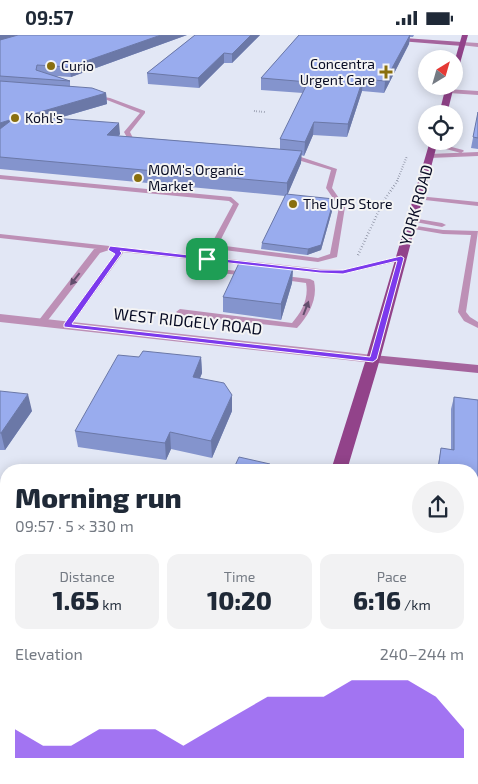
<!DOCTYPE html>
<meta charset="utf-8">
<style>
:root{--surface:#fff;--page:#f2f2f3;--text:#1f2937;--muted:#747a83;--accent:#7c3aed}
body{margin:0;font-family:"Exo 2",sans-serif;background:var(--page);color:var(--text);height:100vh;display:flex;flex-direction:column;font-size:19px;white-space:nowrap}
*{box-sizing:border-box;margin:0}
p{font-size:16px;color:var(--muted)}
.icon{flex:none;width:28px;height:28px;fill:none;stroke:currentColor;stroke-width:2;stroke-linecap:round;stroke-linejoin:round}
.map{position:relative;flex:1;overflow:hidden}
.side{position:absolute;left:0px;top:429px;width:479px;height:321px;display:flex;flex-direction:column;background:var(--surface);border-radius:20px 20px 0 0;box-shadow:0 2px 12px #0003}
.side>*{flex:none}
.needle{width:32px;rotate:37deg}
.tools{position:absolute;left:418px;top:15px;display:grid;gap:10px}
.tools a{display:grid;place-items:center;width:45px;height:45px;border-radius:50%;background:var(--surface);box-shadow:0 2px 12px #0003;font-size:25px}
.pin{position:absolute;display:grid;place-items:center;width:42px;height:42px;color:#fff;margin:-21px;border-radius:10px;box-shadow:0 2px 8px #0006}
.round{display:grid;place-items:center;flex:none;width:52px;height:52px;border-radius:26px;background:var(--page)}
.summary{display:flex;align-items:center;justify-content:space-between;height:85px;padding:0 15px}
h1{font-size:28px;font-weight:800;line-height:38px}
.stats{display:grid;grid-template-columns:repeat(3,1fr);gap:8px;height:85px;padding:5px 15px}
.stats div{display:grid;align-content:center;border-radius:12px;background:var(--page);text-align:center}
.stats b{font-size:25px;font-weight:800}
.stats small{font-size:14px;font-weight:400}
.stats p{font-size:14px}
.chart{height:140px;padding:10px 15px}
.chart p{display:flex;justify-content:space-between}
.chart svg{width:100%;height:90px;margin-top:5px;fill:var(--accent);opacity:.7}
.status{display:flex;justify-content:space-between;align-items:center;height:35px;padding:0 25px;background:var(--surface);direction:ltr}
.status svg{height:14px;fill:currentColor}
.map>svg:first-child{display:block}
</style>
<div class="status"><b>09:57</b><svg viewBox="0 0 49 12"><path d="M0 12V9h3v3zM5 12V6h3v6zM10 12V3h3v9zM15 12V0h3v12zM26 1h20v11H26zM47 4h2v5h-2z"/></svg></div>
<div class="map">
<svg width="478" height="749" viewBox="0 0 478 749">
<rect width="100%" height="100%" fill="#e2e7f5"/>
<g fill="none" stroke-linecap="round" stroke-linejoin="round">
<path stroke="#6c7184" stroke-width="2" stroke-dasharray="0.5 2" stroke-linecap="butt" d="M254 76 265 77
M397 146 407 121"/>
<path stroke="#6c7184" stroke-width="2.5" stroke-dasharray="0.5 2.5" stroke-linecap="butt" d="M358 220 383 167 398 145"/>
<path fill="#bd90b6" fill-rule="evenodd" d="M93 60 110 63 145 76V78L130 97 135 107 139 108V110H131L124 97 140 78 107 65 91 62Z
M433 107 463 115 464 116 461 118 431 110V108Z
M478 117V121L430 123 427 121 430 119Z
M288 120 301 122 337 134 332 153 345 172 337 222 318 227 216 214 214 219H208L207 217 233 169 229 166 0 144V140L231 162 239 169 218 210 318 223 330 219 339 172 326 153 331 135 298 125 286 123 285 122Z
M418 161 478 167V171L416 164V162Z
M412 183 442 188 446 190 442 192 410 186V184Z
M410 190 443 195 478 196 466 277 470 282 478 287V293L464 286 458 277 471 200 443 199 408 193V191Z
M0 199 320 234 343 235 401 221 405 223 404 225 343 239 320 238 122 217 123 218 70 292 67 293 63 290 115 219 109 215 100 218 45 289 42 290 38 287 39 285 94 214H97L0 203Z
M199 232 248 237 252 239 248 241 202 236H199Z
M277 240 310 244 314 246C318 264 309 280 297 293L180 280 176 277 180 274 292 288C302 277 309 263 306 248L277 244Z
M0 658 6 659V673L0 672Z"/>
<path fill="#bd90b6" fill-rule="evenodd" d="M462 7 478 8V12L460 10Z
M446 54 478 56V60L449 58 445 56Z
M0 279 373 320 380 324 373 328 0 287Z"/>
<path fill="#a5649d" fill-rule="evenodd" d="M389 2 462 7 465 9 462 11 387 5Z
M373 320 478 330V338L368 327 366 324Z"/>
<path fill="#92438a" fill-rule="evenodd" d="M462 0H468L457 39 454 41V28Z
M446 51H454L447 79H439Z
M430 106H438L380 324 347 435H331L366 324Z
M232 744H256L255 749H231Z"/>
</g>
<path fill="#8494cd" d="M0 0H187L71 42 56 41 70 46V51L106 58 107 69 59 83 120 99 119 101 280 114V104L303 58 261 55V43L299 0H414L413 2H410L409 9 384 58 362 56 347 102 313 100 304 121 301 120V128L287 160 334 169 321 215 307 220 261 214 262 208 285 161 0 134Z
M195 0H260L232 28H224L199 53 148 49 147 38Z
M478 77V114L471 113Z
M293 233 292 248 281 285 223 277V262Z
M139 322H201L202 338 200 343 232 376 212 423 171 414 166 425 78 412 75 396Z
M0 356 32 376 5 415H0Z
M454 362 478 365V462L472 461V435H437L441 413 451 415V374Z
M472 494 478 495V541L472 540Z
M472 596 478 599V664L472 661Z
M400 744H455L451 749H405Z"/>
<path fill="#6b78a7" d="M0 0H32L0 8Z
M161 0H187L71 42 69 32Z
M251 0H260L232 28V19Z
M410 0 409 9 384 58 385 46Z
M224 18V28L199 53 198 43Z
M363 44 362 56 347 102 348 89Z
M106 58 107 69 28 92 26 81Z
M13 84 0 97V88Z
M314 87 313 100 304 121 305 107Z
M119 88 120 99 108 112 107 100Z
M302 116 301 128 287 161V148Z
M334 164V169L321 215 307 220 308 214Z
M293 233 292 248 281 285V269Z
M201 322 202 338 194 358 193 342Z
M28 359 32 376 5 415 1 398Z
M232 360V376L212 423 211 406Z
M170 397 171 414 166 425 165 408Z
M450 744H455L451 749H445Z"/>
<path fill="#99acee" stroke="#6b78a7" d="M18 0H161L69 32 37 30 36 35 70 46 0 41V5Z
M195 0H251L232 19 224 18 198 43 147 38Z
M299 0H410L385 46 363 44 348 89 314 87 305 107 280 104 308 47 261 43Z
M0 46 92 53 106 58 26 81 119 88 107 100 302 116 287 148 0 122V94L13 84 0 88Z
M478 77V103L473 102Z
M286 159 334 164 321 210 308 214 262 208Z
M239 228 293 233 281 269 223 262Z
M143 316 201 322 193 342 224 348 232 360 211 406 170 397 165 408 75 396 118 320 139 322Z
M0 356 28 359 1 398H0Z
M454 362 478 365V449L472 448V435H438L441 413 454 415Z
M239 422 270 429 268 435H233Z
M472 494 478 495V528L472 526Z
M472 596 478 599V649L472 646Z
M472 710 476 713 472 717Z
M416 744H450L445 749H422Z"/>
<defs><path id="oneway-solid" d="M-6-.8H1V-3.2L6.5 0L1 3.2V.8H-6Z" transform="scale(1.25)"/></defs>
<g fill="#624e6d">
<use href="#oneway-solid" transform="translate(75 244) rotate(128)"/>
<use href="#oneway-solid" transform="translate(306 273) rotate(-69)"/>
</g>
<path fill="#7c3aed" stroke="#fff" fill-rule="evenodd" d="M110 211 320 235H343L401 221 404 223 377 324 373 327 64 292V289L115 219 108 215ZM120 216 320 238 343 239 397 226 370 322 72 289 122 218Z"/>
<g fill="#896f0f" stroke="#f4f4f4" stroke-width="2">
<circle cx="51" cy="31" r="5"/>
<path d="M383.5 29.5h5v5h5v5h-5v5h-5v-5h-5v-5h5z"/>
<circle cx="15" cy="83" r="5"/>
<circle cx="138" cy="143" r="5"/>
<circle cx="293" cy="169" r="5"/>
</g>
<g text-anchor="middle" stroke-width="4" stroke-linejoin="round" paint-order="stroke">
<g font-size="14" fill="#080c24" stroke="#f4f4f4" text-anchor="start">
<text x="375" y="34" text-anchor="end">Concentra<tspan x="375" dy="16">Urgent Care</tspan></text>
<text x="61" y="36">Curio</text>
<text x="25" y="88">Kohl's</text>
<text x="148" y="140">MOM's Organic<tspan x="148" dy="16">Market</tspan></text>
<text x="303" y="174">The UPS Store</text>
</g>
<g font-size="16" fill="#080c24" stroke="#f4f4f4">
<text transform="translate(416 170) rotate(-74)" y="6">YORK ROAD</text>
<text transform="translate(188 286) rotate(6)" y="6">WEST RIDGELY ROAD</text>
</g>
</g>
</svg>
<div class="tools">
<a><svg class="needle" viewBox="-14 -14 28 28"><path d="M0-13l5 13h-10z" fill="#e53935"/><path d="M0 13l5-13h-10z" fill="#747a83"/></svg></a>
<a><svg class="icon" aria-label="locate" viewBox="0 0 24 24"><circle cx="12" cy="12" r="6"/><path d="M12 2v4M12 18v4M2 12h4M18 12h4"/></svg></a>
</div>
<div class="pin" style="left:207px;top:224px;background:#1e9e55"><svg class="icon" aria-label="arrive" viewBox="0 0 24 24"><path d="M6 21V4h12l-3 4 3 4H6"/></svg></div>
<section class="side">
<div class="summary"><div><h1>Morning run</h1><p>09:57 · 5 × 330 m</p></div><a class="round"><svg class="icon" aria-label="share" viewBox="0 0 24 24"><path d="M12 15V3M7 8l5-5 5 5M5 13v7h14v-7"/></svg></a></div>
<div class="stats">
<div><p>Distance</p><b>1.65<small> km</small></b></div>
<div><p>Time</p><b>10:20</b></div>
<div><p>Pace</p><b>6:16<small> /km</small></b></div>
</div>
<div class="chart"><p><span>Elevation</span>240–244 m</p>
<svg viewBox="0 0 160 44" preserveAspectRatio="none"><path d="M0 44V30L10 38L20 38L30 30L40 30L50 30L60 38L70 30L80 22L90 14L100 14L110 14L120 6L130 6L140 6L150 14L160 30V44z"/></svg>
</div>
</section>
</div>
